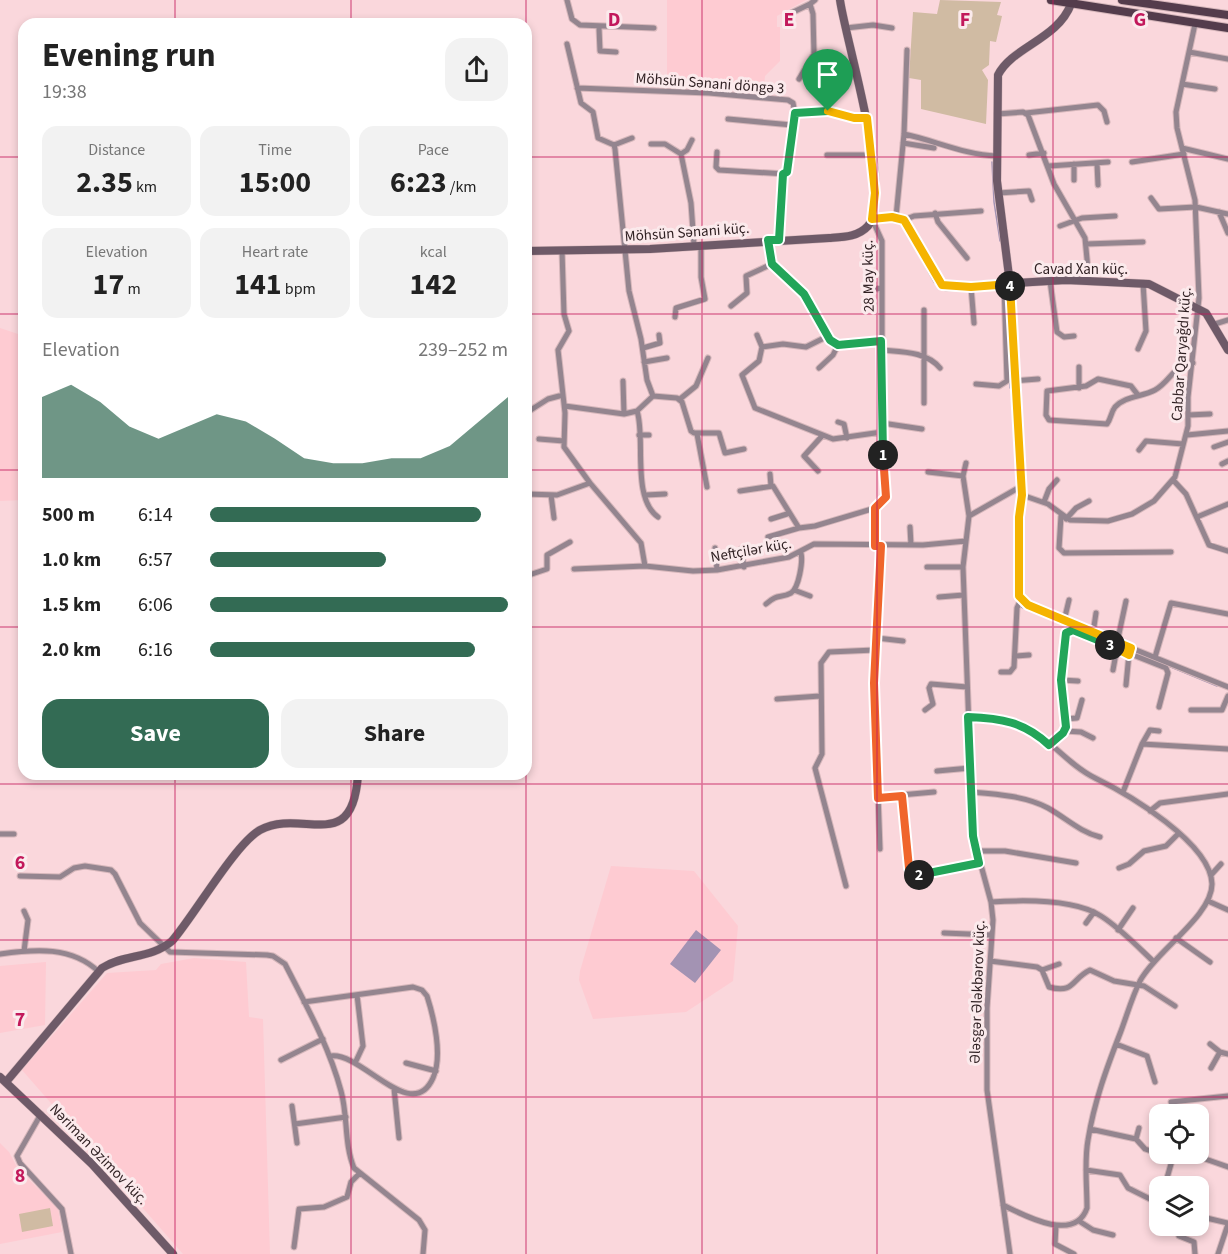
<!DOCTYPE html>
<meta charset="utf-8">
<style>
:root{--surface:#fff;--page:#f2f2f2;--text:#222;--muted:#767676;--accent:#336b54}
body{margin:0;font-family:"Source Sans 3",sans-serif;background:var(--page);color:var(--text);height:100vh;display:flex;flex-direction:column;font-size:22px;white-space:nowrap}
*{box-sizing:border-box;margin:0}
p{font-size:20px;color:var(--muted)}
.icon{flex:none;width:33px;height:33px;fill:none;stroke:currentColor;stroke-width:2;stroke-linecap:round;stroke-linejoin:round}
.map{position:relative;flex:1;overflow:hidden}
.sheet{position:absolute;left:18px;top:18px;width:514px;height:762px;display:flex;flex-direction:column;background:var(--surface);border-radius:18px;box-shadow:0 3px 9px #0003}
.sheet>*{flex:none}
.controls{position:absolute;left:1149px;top:1104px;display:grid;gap:12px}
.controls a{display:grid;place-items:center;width:60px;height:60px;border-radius:12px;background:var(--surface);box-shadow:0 3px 9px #0003;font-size:30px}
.pin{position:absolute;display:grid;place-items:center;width:51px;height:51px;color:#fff;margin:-62px -26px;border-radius:50% 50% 50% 0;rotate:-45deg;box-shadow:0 0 6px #0007}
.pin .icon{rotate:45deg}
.km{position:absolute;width:30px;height:30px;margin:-15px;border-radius:50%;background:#222;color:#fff;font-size:16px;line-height:30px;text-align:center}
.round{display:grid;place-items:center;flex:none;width:63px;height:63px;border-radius:18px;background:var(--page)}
.summary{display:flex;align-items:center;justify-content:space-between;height:102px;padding:0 24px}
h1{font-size:33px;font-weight:700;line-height:45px}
.stats{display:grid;grid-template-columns:repeat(3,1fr);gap:9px;height:102px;padding:6px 24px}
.stats div{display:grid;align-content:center;border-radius:15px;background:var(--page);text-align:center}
.stats b{font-size:30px;font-weight:700}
.stats small{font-size:16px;font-weight:400}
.stats p{font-size:16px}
.chart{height:168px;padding:12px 24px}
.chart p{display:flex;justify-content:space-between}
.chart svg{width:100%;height:108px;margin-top:6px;fill:var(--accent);opacity:.7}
.primary-button{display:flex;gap:12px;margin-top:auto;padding:12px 24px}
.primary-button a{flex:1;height:69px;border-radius:18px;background:var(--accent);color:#fff;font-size:24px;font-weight:700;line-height:69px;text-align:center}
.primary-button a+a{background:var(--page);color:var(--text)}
ul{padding:0 24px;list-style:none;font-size:20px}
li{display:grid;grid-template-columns:96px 72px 1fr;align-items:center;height:45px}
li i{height:15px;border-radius:8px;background:var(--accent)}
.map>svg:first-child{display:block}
</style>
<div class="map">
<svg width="1228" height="1254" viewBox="0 0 1228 1254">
<rect width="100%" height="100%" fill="#fad7dc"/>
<path fill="#fecbd2" d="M667 0H806L777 16V27H780V61L765 76 764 86 667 78Z
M0 328 24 336V500L0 501Z
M611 866 694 871 738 926 733 981 686 1012 593 1019 579 980 580 971Z
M194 958 246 962 249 1017 263 1019 270 1254H183L22 1070 107 973 156 970 161 964Z
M46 962 45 1025 0 1033V966Z
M0 1143 9 1152 18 1169 58 1208 62 1232 0 1244Z"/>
<path fill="#d0bba3" d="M940 0 1001 2 997 15 1002 16 996 42 990 41 989 65 982 70 988 80 986 124 921 109V80L909 78 913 12 937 14Z
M50 1208 53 1226 22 1232 19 1214Z"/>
<path fill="#a393b3" d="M696 930 721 950 695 983 670 964Z"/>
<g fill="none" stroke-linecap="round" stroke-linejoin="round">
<path stroke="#a393b3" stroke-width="1.5" d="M992 162 994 202 1000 241
M1008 290 1010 388
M1021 607 1114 644
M1119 646 1125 649
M1132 651 1217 686"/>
<defs>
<path id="street" d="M567 0 572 19 580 25 654 28
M787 15 810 4
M599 28 600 51 616 52
M846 28 873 25 892 28
M567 44 581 103 593 112 598 138 614 145 615 149 629 291 641 339 647 380 653 396
M1189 52 1228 59
M799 79 814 54 813 14 810 4 815 0
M1182 84 1215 89
M577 88 709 93 788 100 793 103 795 113 828 111 854 118H867
M1026 113 1098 105 1104 111 1107 122
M997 114 1023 112 1028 115 1054 184 1085 238 1089 280
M728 119 792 125
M904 134C933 140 966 155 996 156
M903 143 934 148
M651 144H665L681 154 691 203 694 245
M614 145 632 138
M1182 148 1228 159
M717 152 716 167 719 170 786 174 795 113
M681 154 687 150 692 140
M827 155H872
M1029 155 1044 153
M1132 162 1184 154
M1097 163 1098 185
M1074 164V180
M1049 166 1108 162
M998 193 1029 191 1032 200
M1151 198 1159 209 1196 207 1228 214
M1219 212 1228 233
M935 213 938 222 967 258
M896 217 904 134 907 50
M872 219 882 241V432L886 497 875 508V546
M904 220 914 216 981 211
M1060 226 1082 218 1115 216
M768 240 772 264 804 294 826 337 806 347 783 344 762 347 759 361 742 375 755 408 833 439 882 432
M779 240 783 174
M1086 244 1143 242
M562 250 564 314 569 331 558 350 565 413 564 447 590 483 641 543 645 566
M1050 281 1057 332 1064 337 1074 336
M1010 284 1022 495 1019 517 1021 599 1064 621 1228 687
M971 287 974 323
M867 291 881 288
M731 306 747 293 746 276 772 264
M675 317 676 308 705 299 701 277V245
M1215 324 1228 320
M757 335 762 347
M826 337 838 345 881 341
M643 348 660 343 659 335
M1138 349 1146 331 1143 283
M881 350C901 352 926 351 940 368
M644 362 667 358
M819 368 833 355 838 345
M623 381 624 414
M1014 381 1038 379
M976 384 999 386 1007 381 1004 284
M1079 388V367
M1138 395 1131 386 1098 379 1086 386 1047 391 1046 415 1049 420 1107 424C1111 419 1111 412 1115 407 1125 396 1142 397 1155 390 1170 382 1174 364 1193 363
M680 399 696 386 708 358
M924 403V310
M565 406 624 414 637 411 653 396 677 398 682 402 691 431 694 433H719L725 453 744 449
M637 411C646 437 631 498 658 517
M526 413 548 399 563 395
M1188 415 1210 414
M838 422 844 424 847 438
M882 423 922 429
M697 434 707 487
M639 435H649
M1187 435 1228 431
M539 439 564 441
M1214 447 1228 442
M1139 450 1146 441 1183 444
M1222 464 1228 461
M818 471 804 456 822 436
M928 472 963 476 969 516
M770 474 771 486
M963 476 966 463
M1174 481 1186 494 1209 545 1228 551
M740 491 773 486 799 528 815 526 875 508
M526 494 557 495 590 483
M551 495 554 518
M646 495 665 494
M1022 495 1048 504 1070 520 1108 521 1132 514 1154 501 1175 477 1188 426V397L1199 298 1195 200 1177 128 1176 112 1195 24
M1044 502 1049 489 1057 480
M1061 516 1059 548 1064 553 1171 552
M1197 517 1228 504
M771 519 787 514
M1066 519 1076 508 1089 501
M910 527 911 545
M768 537 799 528
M715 548 717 570
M741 549 744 567
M927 567H963
M574 569 645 566 693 571 717 570 789 557 814 544 923 545 966 541
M526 576 547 569V555L570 542
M794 590 810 596
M939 597 964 595
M766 604C778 593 780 599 791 593 799 588 803 561 801 553
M1064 621 1069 600
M1093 633 1096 613
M877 638 903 641
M1117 643 1126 601
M1016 656 1029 655
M1155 657 1171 603 1228 614
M1113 670 1117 648
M1001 672H1010L1014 667 1017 608 1021 599
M1061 680 1078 681
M1126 685 1129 654
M777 699 820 696
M925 710 933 704 929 688 931 684 967 687
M1191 710H1222L1228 696
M968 717C985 717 1002 717 1018 723 1047 734 1066 764 1095 778 1128 794 1211 843 1212 884 1212 916 1156 951 1140 981 1132 997 1127 1015 1121 1031 1107 1067 1094 1102 1088 1140 1084 1162 1087 1185 1087 1208 1075 1243 1025 1216 1003 1205
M1065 719 1077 718 1082 700
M1065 731 1081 732 1093 738
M1142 744 1150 730 1159 731
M1049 745 1063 733 1066 727 1061 680 1066 633 1070 630 1166 668 1168 673 1159 707
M937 771 970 768
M971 792C996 794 1026 796 1048 808 1066 818 1080 832 1100 837
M1123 792 1142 744 1228 749
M902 796 905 839 911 872 920 875 979 863
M878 797 934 792
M1150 811 1160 803 1228 794
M0 834H14
M880 849 874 683 881 546
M975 851H1005L1076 863
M1119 868 1129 864 1144 851 1166 846 1178 834
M1211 875 1221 864
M20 876 60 877 74 868 85 866 111 870 115 874 140 923 170 952 267 955 273 956 285 964C306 1005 329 1046 341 1091 348 1116 344 1144 354 1168L419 1220 425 1230 423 1254
M846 886 815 768 822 754 821 663 829 652 875 650
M1208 901 1228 910
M991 902C1021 900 1074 899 1101 916 1120 928 1137 946 1154 962
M24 911 28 920 24 951
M1086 923 1094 912
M1118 930 1133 908
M944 933 992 935
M1176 938 1210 962
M0 954C35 949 72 946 99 972
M990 961 1037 967 1042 970 1049 987C1075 994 1071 979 1090 970L1114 981 1144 986 1175 1006
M1042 970 1059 964
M304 1002 413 987 422 990 427 996C434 1018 443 1056 433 1078 412 1125 362 1052 331 1056
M1116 1044 1147 1056 1155 1082
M1210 1044 1220 1052
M281 1060 323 1039
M356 1061 363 1046 357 995
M406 1063 436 1071
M1211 1068 1220 1052 1228 1054
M394 1088 399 1138
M1171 1102 1228 1096
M292 1106 297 1143
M41 1114 17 1156 20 1163 62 1209 71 1254
M295 1124 346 1117
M1090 1129 1136 1139 1145 1149 1166 1156 1191 1154 1228 1167
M1136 1139 1139 1128
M1086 1170 1120 1175 1128 1188 1160 1204
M1167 1178 1173 1157
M1198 1216 1228 1223
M1079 1221 1093 1230 1113 1235
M1056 1225 1055 1244 1074 1254
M1179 1236 1194 1242 1195 1254
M294 1247 299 1209 324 1207 347 1197 351 1182 359 1174
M1010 1254 987 1090V1008L993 920 991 902 973 836 963 567 969 516 1020 487
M1218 1254 1228 1224"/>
<path id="secondary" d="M872 219 892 217 904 220 937 280 946 287 1066 280 1149 284 1206 313 1228 350
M526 251 650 249 829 238C843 237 858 237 868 226 894 193 846 43 840 0
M1010 284 997 181 998 75C1012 47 1058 39 1071 4
M0 1077 92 1164 173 1254
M6 1082 102 968C124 954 151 959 172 941 194 916 235 844 260 830 303 807 353 857 358 774"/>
<path id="primary" d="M1051 0 1228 28
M1122 0 1228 15"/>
</defs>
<use href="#street" stroke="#d5b6ba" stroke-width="7"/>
<use href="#secondary" stroke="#d5b6ba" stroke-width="9"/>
<use href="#primary" stroke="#d5b6ba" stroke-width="10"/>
<use href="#street" stroke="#94858f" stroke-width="5"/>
<use href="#secondary" stroke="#6e5a68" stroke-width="8"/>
<use href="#primary" stroke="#543c4c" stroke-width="8"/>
</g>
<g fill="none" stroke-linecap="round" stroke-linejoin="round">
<defs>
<path id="split-1" d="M828 111 795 113 787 172 783 174 779 240H768L772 264 804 294 830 340 838 345 881 341 883 455"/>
<path id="split-2" d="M883 455 886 497 875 508V546H881L874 683 878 798 902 796 909 868 911 872 919 875"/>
<path id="split-3" d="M919 875 979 863 973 836 968 717C1001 718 1024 722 1049 745L1063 733 1066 727 1061 680 1066 633 1073 630 1110 645"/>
<path id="split-4" d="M1010 286 1022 495 1019 517V596L1028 605 1131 648 1129 655 1110 645"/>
<path id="split-5" d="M828 111 854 118H867L875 193 872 219 892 217 904 220 942 285 971 287 1010 284V286"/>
</defs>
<use href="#split-1" stroke="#fff" stroke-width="12"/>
<use href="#split-2" stroke="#fff" stroke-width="12"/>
<use href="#split-3" stroke="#fff" stroke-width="12"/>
<use href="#split-4" stroke="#fff" stroke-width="12"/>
<use href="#split-5" stroke="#fff" stroke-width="12"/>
<use href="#split-1" stroke="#22a559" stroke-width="8"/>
<use href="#split-2" stroke="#f0652b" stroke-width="8"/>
<use href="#split-3" stroke="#22a559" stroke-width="8"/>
<use href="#split-4" stroke="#f5b400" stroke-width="8"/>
<use href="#split-5" stroke="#f5b400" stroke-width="8"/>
</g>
<path fill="none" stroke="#c2185b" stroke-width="1.5" stroke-opacity="0.55" d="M175 0V24M351 0V24M526 0V24M702 0V1254M877 0V1254M1053 0V1254M0 157H24M526 157H1228M0 314H24M526 314H1228M0 470H24M526 470H1228M0 627H24M526 627H1228M175 774V1254M351 774V1254M526 774V1254M0 784H1228M0 940H1228M0 1097H1228"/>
<g text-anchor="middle" stroke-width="6" stroke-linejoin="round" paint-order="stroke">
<g font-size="15" fill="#2e1f21" stroke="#fbeaec">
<text transform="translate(710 83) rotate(4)" y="5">Möhsün Sənani döngə 3</text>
<text transform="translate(687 232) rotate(-4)" y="5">Möhsün Sənani küç.</text>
<text x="1081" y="274">Cavad Xan küç.</text>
<text transform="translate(868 276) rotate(-91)" y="5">28 May küç.</text>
<text transform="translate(1181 354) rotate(-86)" y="5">Cabbar Qaryağdı küç.</text>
<text transform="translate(751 550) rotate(-10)" y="5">Neftçilər küç.</text>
<text transform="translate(977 992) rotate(-88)" y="5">Ələsgər Ələkbərov küç.</text>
<text transform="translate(99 1154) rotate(46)" y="5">Nəriman Əzimov küç.</text>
</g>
</g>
<g font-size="20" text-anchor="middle" font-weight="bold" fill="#c2185b" stroke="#fbeaec" stroke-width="6" stroke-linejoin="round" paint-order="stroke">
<text x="614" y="26">D</text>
<text x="789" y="26">E</text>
<text x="965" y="26">F</text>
<text x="1140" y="26">G</text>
<text x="20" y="869">6</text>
<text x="20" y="1026">7</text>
<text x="20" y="1182">8</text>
</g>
</svg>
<div class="controls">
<a><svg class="icon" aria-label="locate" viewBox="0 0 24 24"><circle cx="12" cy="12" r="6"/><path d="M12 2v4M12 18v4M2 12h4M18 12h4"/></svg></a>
<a><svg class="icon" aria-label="layers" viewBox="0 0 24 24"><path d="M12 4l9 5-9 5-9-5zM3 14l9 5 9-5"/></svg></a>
</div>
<div class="pin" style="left:828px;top:111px;background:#1e9e55"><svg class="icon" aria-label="arrive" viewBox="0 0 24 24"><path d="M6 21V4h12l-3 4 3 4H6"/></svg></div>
<b class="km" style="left:883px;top:455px">1</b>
<b class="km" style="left:919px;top:875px">2</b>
<b class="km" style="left:1110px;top:645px">3</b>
<b class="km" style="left:1010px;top:286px">4</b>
<section class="sheet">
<div class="summary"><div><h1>Evening run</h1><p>19:38</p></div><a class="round"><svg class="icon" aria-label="share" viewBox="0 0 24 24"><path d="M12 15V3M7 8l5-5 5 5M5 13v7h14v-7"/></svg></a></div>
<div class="stats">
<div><p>Distance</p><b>2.35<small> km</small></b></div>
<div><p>Time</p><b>15:00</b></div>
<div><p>Pace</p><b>6:23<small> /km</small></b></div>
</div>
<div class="stats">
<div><p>Elevation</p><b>17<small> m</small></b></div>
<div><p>Heart rate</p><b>141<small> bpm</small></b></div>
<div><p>kcal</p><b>142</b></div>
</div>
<div class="chart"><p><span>Elevation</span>239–252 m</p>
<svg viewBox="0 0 160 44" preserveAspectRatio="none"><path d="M0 44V11L10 6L20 13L30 23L40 28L50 23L60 18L70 21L80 28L90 36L100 38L110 38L120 36L130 36L140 31L150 21L160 11V44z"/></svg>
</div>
<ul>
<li><b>500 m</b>6:14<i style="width:91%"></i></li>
<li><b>1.0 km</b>6:57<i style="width:59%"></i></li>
<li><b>1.5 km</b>6:06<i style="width:100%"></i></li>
<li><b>2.0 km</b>6:16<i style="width:89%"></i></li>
</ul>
<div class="primary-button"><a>Save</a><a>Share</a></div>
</section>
</div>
